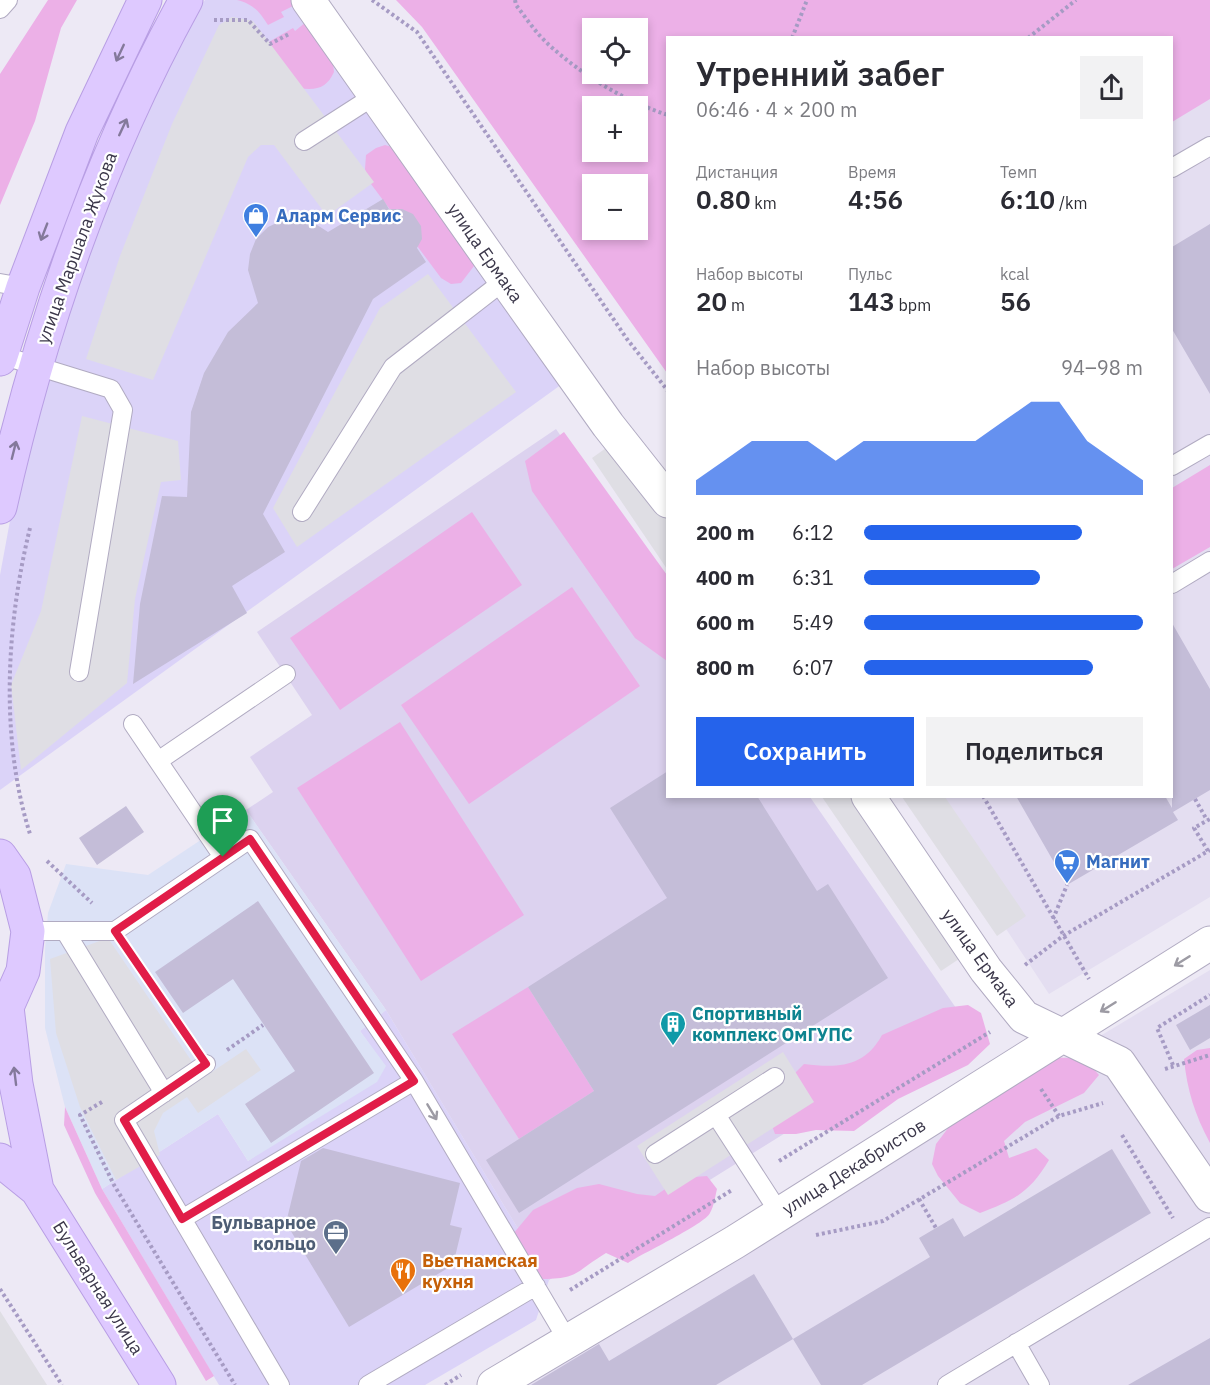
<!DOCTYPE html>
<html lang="ru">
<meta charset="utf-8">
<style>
:root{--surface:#fff;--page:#f2f2f3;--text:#2b2b33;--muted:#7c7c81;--accent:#2563eb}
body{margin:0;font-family:"IBM Plex Sans",sans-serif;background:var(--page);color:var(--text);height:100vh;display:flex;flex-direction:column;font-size:22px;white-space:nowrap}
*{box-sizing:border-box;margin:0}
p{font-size:20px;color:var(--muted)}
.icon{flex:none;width:33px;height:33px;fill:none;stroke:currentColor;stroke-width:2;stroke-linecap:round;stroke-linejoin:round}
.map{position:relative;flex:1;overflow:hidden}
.details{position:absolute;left:666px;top:36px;width:507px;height:762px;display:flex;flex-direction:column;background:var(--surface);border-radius:0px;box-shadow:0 3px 9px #0003}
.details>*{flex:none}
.fabs{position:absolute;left:582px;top:18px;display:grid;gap:12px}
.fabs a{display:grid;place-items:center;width:66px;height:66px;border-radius:0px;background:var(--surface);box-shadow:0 3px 9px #0003;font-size:30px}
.pin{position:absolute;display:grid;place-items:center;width:51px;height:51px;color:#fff;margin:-62px -26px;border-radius:50% 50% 50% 0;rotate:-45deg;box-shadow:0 0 6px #0007}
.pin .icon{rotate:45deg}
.round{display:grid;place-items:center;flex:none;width:63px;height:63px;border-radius:0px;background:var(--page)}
.overview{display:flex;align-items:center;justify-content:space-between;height:102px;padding:0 30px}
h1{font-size:33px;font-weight:600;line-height:45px}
.figures{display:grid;grid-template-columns:repeat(3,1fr);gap:9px;height:102px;padding:6px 30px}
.figures div{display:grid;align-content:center}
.figures b{font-size:26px;font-weight:600}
.figures small{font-size:16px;font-weight:400}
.figures p{font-size:16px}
.chart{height:168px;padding:12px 30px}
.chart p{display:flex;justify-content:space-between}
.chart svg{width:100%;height:108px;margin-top:6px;fill:var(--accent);opacity:.7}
.action{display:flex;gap:12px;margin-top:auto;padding:12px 30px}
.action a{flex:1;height:69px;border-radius:0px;background:var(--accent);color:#fff;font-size:24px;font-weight:600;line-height:69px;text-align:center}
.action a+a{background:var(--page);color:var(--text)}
ul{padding:0 30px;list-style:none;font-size:20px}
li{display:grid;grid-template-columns:96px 72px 1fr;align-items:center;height:45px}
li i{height:15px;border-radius:8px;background:var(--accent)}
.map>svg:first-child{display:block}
</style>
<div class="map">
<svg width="1210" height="1385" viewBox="0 0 1210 1385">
<rect width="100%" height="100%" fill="#ede9f5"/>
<path fill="#e4def1" d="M1210 33V897L1049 994 919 797 1172 796V59Z
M1210 970V1385H519Z"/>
<path fill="#dbd3f8" d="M205 0H287L569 379 0 790V575L12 510 60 321 130 145 194 15Z
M386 1010 549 1280 536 1320 425 1385H219L102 1189 218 1114 248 1161 385 1066 360 1031Z"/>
<path fill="#dcd2ef" d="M556 429 667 590 668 796 810 797 965 1021 549 1280 386 1010 246 810 273 792 250 757 312 715 257 632Z"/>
<path fill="#dce2f6" d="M246 810 386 1010 360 1031 386 1066 377 1082 248 1161 218 1114 102 1189 65 1107 45 1028V950L48 913 66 864 148 875Z"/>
<path fill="#ecb0e7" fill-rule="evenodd" d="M48 0H77L61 28 35 121 0 205V74Z
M237 0H292L295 5 281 12 284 17 268 25C259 11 253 4 237 0Z
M396 0H1210V99L1172 122V38H668L667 373 422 27ZM592 28H638V74H592ZM592 106H638V152H592ZM638 184V230H592V184Z
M306 22 333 63 334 72C327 88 316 91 299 88L267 43 293 28 295 31Z
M385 145 399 149 472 253 474 266 461 283 451 284 441 278 368 180 365 169 366 155 376 148Z
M564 432 667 575V661L635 638 532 491 525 461Z
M1210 465V547L1172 569V488Z
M472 512 522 585 340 710 290 638Z
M572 587 640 686 469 804 401 705Z
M400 722 524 915 421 981 297 788Z
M528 987 594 1091 519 1139 452 1034Z
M968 1005 981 1013 990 1044 968 1065 898 1099 854 1131 816 1130 796 1134H775L767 1112 779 1089 804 1064C837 1068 864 1068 882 1035L943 1008Z
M1210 1048V1143C1195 1115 1187 1090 1184 1059L1197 1050Z
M1051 1057 1085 1059 1099 1075 1084 1093 1025 1122 1004 1141 1009 1158 1036 1148 1049 1160C1030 1192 1015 1200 980 1213L960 1203 938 1176 932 1164 936 1144 958 1115Z
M65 1107 102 1189 214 1376 206 1381 95 1193 64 1125Z
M707 1176 717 1189C715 1197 714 1206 710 1213 705 1224 643 1253 628 1263L606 1253C573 1273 580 1279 538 1279L513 1234 533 1210 577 1188 599 1184 637 1194 655 1196 681 1178Z"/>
<path fill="#dfdee4" d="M232 17 253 21 374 182 327 216 274 145H261L248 157 153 380 86 359 120 256 172 124 219 25Z
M428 274 516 392 297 547 273 508 380 308Z
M82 416 178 441 181 480 161 482 135 599 127 683 21 770 11 685 41 611Z
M616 441 667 517V569L592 458Z
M822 797H858L965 955 941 971Z
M902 797H945L1026 916 997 936Z
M108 938 203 1078 246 1049 261 1070 198 1113 187 1097 163 1113 154 1131 160 1155 116 1180 80 1107 56 1033 50 959Z
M783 1052 814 1102 668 1195 637 1146Z
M0 1311 47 1385H0Z"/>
<path fill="#c4bdd8" d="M383 199 389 209H402L413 214 421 226 422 239 417 248 426 262 373 299 263 514 285 552 232 586 247 613 133 684 140 604 162 496 187 497 191 412 204 373 228 332 258 303 248 270 250 254 256 239 268 227 283 220 299 218 314 223 328 232Z
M1210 224V394L1172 329V247Z
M1172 623 1210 689V790L1173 812 1178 820 1067 885 1016 796H1165L1172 808Z
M668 771V796H757L817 891 828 884 888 978 519 1213 486 1160 594 1091 528 987 667 898 610 808Z
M126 806 144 832 97 865 79 838Z
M258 901 374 1073 271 1143 245 1104 295 1071 233 979 183 1013 155 972Z
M1210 1005V1038L1190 1050 1176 1025Z
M323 1148 460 1183 450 1225 462 1228 453 1265 349 1327 286 1223 301 1161Z
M1112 1149 1151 1213 862 1385H821L793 1339 930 1257 919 1238 953 1218 964 1237Z
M754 1274 793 1339 716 1385H531L599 1344 609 1361Z
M1210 1338V1385H1128Z"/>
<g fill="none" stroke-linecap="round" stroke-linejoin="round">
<defs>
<path id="lane" d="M0 9 8 0
M304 141 374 96
M1172 168 1210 146
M0 283 23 287
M1 355 111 389 123 410 79 672
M1172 466 1210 444
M302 512 393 367 505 280
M1172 584 1210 561
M133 724 223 857
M158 761 286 674
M28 931H115L250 839 414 1081
M65 931 164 1093
M206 1064 124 1120 280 1385
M716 1115 780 1214
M655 1154 775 1077
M182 1219 414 1081 568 1341
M1016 1343 1040 1385
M368 1385 536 1286
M947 1385 1210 1227"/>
<path id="street" d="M308 0 505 280 608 425 668 501
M868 796 986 970 1024 1017 1119 1063 1210 1196
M494 1385 735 1242 1210 943"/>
<path id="secondary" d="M0 359 23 287 82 132 145 0
M0 507C39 331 99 158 186 0
M0 856 14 876 28 931 23 971 7 1007 0 1015
M7 1007 16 1084 37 1190
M0 1160 37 1190 159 1385"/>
</defs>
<use href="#lane" stroke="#b1abc2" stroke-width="20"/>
<use href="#street" stroke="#b1abc2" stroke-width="35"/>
<use href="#secondary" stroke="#b89ee4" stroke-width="35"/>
<path stroke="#a69bc4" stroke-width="4" stroke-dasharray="3 3" stroke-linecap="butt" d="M372 0 417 32 627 339 668 391
M515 0 516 5C526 18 536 33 548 44 582 75 624 101 668 115
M214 20H248L270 44 289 34
M792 38 807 0
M1028 38 1076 0
M30 528C6 626 0 739 30 834
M983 796 1089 979
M1195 799 1207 820
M1208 851 1194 828 1210 819
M47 861 92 903
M1053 919 1067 885
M131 954 191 1042
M1025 965 1063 936 1210 850
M227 1050 263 1025
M1173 1065 1157 1028 1210 995
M1165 1069 1210 1055
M1041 1089 1059 1116
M102 1102 80 1115 114 1185 235 1385
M1122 1135 1173 1218
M779 1161 990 1032
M919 1199 936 1228
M816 1235 883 1221 1059 1116 1103 1103
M0 1289 62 1385
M570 1290 732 1190
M445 1385 461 1375"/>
<use href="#lane" stroke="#fff" stroke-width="18"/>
<use href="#street" stroke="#fff" stroke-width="33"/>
<use href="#secondary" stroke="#dec9ff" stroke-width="33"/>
</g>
<defs><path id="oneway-shaft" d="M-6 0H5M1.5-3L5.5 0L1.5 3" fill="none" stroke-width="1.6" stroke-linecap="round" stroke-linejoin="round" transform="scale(1.5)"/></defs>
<g stroke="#84799b">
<use href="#oneway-shaft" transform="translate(120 53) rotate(115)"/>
<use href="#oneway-shaft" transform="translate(123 127) rotate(-65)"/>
<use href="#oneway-shaft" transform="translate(44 232) rotate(111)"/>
<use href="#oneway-shaft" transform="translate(14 450) rotate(-76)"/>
<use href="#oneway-shaft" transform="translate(15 1076) rotate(-97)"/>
</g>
<g stroke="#9d9ba4">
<use href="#oneway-shaft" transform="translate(1182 961) rotate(148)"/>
<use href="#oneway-shaft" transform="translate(1108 1007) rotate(148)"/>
<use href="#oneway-shaft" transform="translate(432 1112) rotate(59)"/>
</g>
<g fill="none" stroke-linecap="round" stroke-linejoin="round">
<defs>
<path id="route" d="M250 839 414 1081 182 1219 124 1120 206 1064 115 931Z"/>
</defs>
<use href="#route" stroke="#fff" stroke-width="12"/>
<use href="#route" stroke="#e11d48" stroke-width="8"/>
</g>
<defs>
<symbol id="shop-pin" viewBox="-11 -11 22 30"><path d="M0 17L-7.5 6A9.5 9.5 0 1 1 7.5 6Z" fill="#3f7fe0" stroke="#fff"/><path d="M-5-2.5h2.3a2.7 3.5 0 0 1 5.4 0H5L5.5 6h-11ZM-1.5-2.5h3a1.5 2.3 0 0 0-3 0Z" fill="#fff"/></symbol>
<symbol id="supermarket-pin" viewBox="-11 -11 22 30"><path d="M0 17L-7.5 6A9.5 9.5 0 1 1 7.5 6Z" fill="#3f7fe0" stroke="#fff"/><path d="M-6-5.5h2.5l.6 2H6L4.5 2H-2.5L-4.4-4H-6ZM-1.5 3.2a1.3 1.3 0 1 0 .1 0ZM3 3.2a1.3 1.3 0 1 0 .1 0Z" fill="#fff"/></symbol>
<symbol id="building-pin" viewBox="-11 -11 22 30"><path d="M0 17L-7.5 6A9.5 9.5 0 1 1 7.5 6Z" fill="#0f9aa8" stroke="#fff"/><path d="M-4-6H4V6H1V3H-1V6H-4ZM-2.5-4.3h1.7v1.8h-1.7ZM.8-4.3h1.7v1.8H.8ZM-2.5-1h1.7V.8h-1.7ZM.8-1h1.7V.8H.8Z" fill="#fff"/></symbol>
<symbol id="office-pin" viewBox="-11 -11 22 30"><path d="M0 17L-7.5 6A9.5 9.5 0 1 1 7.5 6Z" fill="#5c6f8a" stroke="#fff"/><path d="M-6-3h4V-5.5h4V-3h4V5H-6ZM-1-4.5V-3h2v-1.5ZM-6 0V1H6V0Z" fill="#fff"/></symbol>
<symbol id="restaurant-pin" viewBox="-11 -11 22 30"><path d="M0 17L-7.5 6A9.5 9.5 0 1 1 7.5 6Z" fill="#e8710a" stroke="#fff"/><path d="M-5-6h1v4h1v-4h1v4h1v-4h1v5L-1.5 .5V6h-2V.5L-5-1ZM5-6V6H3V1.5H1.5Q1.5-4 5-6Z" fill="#fff"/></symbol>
</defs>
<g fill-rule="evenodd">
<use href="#shop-pin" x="241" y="201" width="30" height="40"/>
<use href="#supermarket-pin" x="1052" y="847" width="30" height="40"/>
<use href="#building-pin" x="658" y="1009" width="30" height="40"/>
<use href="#office-pin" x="321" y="1218" width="30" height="40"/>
<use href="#restaurant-pin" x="388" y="1256" width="30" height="40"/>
</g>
<g text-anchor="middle" stroke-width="4.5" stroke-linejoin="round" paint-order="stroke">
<g font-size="18" font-weight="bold" fill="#366cbe" stroke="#fff" text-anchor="start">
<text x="276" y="222">Аларм Сервис</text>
<text x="1086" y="868">Магнит</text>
</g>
<g font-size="18" fill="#3b374a" stroke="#fff">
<text transform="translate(77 248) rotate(-70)" y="6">улица Маршала Жукова</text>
<text transform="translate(485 253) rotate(55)" y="6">улица Ермака</text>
<text transform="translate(980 958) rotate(54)" y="6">улица Ермака</text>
<text transform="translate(854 1167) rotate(-32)" y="6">улица Декабристов</text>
<text transform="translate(98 1288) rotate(58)" y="6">Бульварная улица</text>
</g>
<g font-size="18" font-weight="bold" fill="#0d838f" stroke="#fff" text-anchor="start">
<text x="692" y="1020">Спортивный<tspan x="692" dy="21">комплекс ОмГУПС</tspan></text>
</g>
<g font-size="18" font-weight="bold" fill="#4e5e75" stroke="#fff" text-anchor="end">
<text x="316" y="1229">Бульварное<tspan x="316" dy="21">кольцо</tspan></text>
</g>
<g font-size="18" font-weight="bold" fill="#c56008" stroke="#fff" text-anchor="start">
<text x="422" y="1267">Вьетнамская<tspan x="422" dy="21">кухня</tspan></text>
</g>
</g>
</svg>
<div class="fabs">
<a><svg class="icon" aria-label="locate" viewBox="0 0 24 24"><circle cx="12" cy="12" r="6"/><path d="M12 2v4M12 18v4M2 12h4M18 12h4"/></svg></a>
<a>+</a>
<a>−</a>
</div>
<div class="pin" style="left:223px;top:857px;background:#1e9e55"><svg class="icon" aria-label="arrive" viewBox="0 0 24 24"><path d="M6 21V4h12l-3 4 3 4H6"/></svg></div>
<section class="details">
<div class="overview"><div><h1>Утренний забег</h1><p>06:46 · 4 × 200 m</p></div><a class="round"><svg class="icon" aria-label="share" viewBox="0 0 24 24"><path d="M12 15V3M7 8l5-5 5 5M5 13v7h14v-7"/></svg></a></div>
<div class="figures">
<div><p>Дистанция</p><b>0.80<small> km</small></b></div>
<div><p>Время</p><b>4:56</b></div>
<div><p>Темп</p><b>6:10<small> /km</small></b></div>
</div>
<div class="figures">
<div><p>Набор высоты</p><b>20<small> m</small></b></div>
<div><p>Пульс</p><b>143<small> bpm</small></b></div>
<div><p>kcal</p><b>56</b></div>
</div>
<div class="chart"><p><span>Набор высоты</span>94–98 m</p>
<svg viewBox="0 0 160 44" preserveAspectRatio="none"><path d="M0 44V38L10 30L20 22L30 22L40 22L50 30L60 22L70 22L80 22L90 22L100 22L110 14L120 6L130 6L140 22L150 30L160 38V44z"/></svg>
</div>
<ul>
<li><b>200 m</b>6:12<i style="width:78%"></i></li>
<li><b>400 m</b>6:31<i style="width:63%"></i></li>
<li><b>600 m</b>5:49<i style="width:100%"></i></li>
<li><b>800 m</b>6:07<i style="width:82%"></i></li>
</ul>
<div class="action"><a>Сохранить</a><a>Поделиться</a></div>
</section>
</div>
